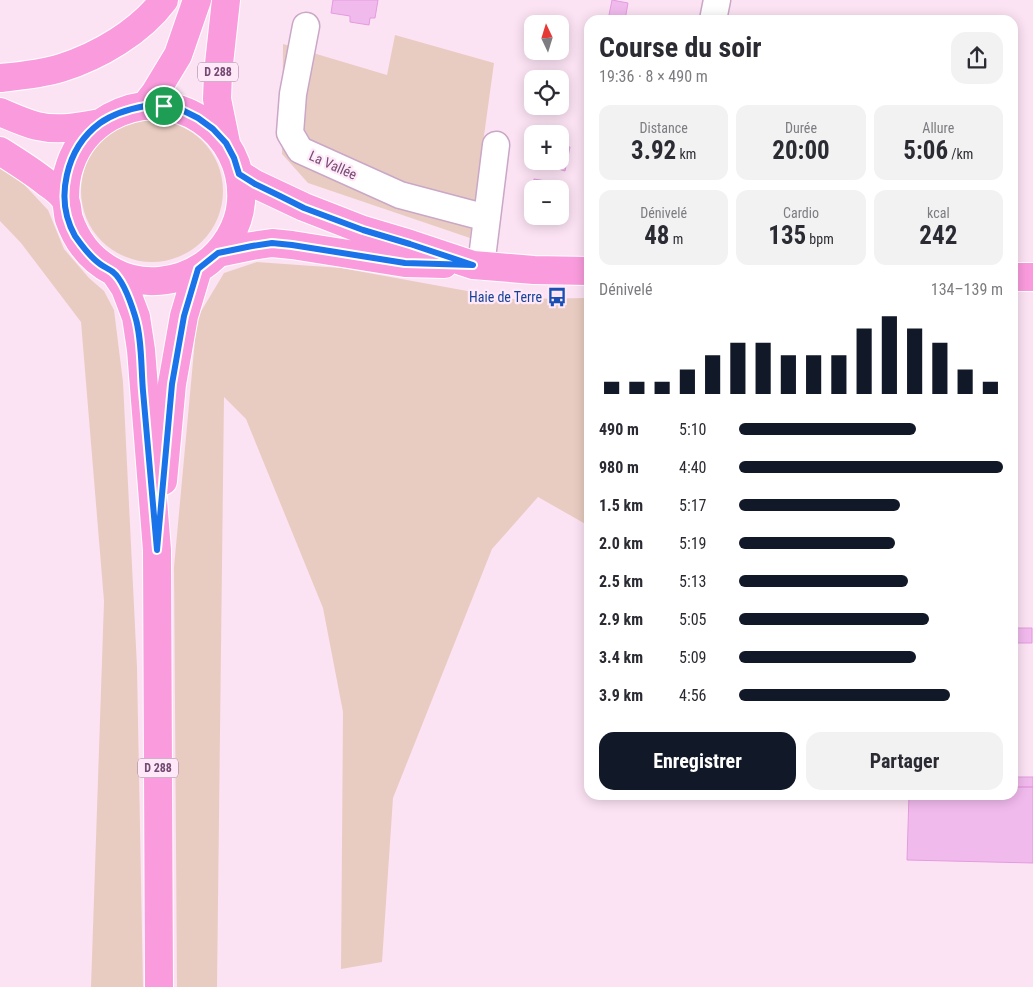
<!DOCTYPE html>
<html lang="fr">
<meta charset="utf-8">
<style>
:root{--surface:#fff;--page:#f2f2f3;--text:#2b2b33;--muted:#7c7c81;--accent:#111827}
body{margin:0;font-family:"Roboto Condensed",sans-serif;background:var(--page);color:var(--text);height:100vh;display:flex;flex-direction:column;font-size:19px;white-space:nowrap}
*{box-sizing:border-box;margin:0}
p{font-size:16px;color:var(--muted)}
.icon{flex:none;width:28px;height:28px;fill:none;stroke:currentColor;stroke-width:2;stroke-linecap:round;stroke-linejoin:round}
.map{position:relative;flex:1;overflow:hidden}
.sheet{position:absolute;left:584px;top:15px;width:434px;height:785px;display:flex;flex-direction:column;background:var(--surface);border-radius:15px;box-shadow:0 2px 12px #0003}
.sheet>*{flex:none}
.needle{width:32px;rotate:356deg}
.fabs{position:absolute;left:524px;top:15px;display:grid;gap:10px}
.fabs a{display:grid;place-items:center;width:45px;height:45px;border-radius:10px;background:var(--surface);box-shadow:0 2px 12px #0003;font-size:25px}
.pin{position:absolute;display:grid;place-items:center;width:42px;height:42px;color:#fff;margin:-21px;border:2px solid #fff;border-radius:50%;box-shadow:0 1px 5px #0007}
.round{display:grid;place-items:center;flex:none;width:52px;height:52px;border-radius:15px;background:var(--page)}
.headline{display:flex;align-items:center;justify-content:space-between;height:85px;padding:0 15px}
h1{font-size:28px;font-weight:700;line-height:38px}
.metrics{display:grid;grid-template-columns:repeat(3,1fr);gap:8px;height:85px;padding:5px 15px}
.metrics div{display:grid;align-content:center;border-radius:12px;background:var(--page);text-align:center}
.metrics b{font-size:25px;font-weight:700}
.metrics small{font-size:14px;font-weight:400}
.metrics p{font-size:14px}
.chart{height:140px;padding:10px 15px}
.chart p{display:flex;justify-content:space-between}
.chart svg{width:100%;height:90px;margin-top:5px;stroke:var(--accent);stroke-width:6}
.action{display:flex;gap:10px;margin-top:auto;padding:10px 15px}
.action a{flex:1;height:58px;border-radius:15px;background:var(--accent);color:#fff;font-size:20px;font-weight:700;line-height:58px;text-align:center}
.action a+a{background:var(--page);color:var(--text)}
ul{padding:0 15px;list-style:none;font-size:16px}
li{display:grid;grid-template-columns:80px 60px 1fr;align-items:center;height:38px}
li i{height:12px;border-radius:6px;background:var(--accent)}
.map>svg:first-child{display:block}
</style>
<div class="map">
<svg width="1033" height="987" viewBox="0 0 1033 987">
<rect width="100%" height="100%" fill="#fce3f4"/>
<path fill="#e9ccc1" d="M395 35 494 63 470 238 308 183 282 154 283 44 387 75Z
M81 191a71 71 0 1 1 142 0a71 71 0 1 1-142 0Z
M0 167 18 178 48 210 64 249 89 278 104 291 114 310 123 382 137 667 143 987H91L104 601 81 322 21 243 0 221Z
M257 262 341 268 512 299 589 298V526L538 497 492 549 393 798 382 962 341 969 343 712 323 608 246 419 224 397 217 987H177L174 567 197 318 224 273Z"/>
<path fill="#f1baed" stroke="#e49bdf" d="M333 0H378L375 18H370L369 25 350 22V16L331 13Z
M612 0 628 3 625 20H608Z
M560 146 570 147 565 171 552 167 553 161H560Z
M534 179 552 182 551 189 533 187Z
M532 189V210L529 209Z
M1015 628H1032V643H1015Z
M1012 777H1033V787H1012Z
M1012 787H1033V863L907 860 909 795H1012Z"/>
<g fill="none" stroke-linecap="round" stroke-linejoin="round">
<defs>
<path id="minor" d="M713 20 717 0
M306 26 293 94 290 133 300 150 400 195 487 218
M481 266 496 145"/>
<path id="major" d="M0 78C20 76 42 74 61 68 99 56 140 32 164 0
M145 106 155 93 178 55 197 0
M0 112C12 117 25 123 37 126 58 131 80 127 100 123
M226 143 217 99 218 73 226 0
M0 151C16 161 32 171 47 183 53 187 60 192 64 198 68 203 67 213 69 219 77 242 92 261 114 272 142 287 178 283 204 265 224 251 239 227 241 202 246 131 173 82 110 117 91 128 77 144 70 165 66 176 65 187 65 199
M239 174 255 184 304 207 363 230 410 244 473 265 534 270 589 271
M218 253 252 246 272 243 292 245 405 263 444 264
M115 273 125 288 136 317 141 350 157 550 159 987
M1012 277H1033
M163 481 172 384 184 316 198 269"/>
</defs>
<use href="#minor" stroke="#caa7c6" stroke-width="29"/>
<use href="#major" stroke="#fff" stroke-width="30"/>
<use href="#minor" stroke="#fff" stroke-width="26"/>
<use href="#major" stroke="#fa9bdd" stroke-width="28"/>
</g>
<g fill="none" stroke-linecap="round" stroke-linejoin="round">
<defs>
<path id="route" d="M145 106H164L182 110 198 118 213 129 226 143 234 158 239 174 255 184 280 196 304 208 363 230 410 244 473 265 405 263 292 245 272 243 252 246 218 253 198 269 184 316 172 384 157 550C152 497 148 444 143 391 141 368 142 338 135 316 131 303 123 280 113 272 109 269 104 267 100 264 90 257 82 246 75 236 54 199 66 148 100 123 114 113 129 109 145 106Z"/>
</defs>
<use href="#route" stroke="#fff" stroke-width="10"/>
<use href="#route" stroke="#1a73e8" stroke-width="6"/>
</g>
<defs>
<symbol id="bus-bare" viewBox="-9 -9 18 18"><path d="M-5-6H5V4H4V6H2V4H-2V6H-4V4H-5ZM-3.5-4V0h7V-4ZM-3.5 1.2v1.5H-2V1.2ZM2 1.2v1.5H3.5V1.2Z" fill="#1a4fb4" stroke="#ffe9f8" stroke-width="2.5" paint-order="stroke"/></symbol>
</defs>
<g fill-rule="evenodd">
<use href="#bus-bare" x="543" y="283" width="28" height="28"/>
</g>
<g text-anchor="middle" stroke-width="4.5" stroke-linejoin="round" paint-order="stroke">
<g fill="#ffe9f8" stroke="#9e799a" stroke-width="1">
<rect x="198" y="62.5" width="40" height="19" rx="4"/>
<rect x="138" y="758.5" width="40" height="19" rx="4"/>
</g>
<g font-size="12" font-weight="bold" fill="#744972">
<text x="218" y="76">D 288</text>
<text x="158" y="772">D 288</text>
</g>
<g font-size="14" fill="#744972" stroke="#ffe9f8">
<text transform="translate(333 165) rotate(24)" y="5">La Vallée</text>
</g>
<g font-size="14" fill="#164399" stroke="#ffe9f8" text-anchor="end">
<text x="542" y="302">Haie de Terre</text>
</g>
</g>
</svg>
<div class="fabs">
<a><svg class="needle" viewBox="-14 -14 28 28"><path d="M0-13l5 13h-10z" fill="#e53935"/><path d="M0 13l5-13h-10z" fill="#7c7c81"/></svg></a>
<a><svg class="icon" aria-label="locate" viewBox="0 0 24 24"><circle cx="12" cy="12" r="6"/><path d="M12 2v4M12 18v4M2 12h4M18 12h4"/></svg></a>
<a>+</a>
<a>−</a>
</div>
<div class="pin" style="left:164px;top:106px;background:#1e9e55"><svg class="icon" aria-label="arrive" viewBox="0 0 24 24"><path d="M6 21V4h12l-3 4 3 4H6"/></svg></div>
<section class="sheet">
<div class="headline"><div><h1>Course du soir</h1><p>19:36 · 8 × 490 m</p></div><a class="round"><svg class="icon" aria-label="share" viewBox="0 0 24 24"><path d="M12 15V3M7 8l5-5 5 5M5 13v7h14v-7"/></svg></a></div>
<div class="metrics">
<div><p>Distance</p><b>3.92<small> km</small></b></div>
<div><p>Durée</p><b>20:00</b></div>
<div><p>Allure</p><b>5:06<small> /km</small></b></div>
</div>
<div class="metrics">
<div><p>Dénivelé</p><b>48<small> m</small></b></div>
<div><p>Cardio</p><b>135<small> bpm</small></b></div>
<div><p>kcal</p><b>242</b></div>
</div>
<div class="chart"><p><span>Dénivelé</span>134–139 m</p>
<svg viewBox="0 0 160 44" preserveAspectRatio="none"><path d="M5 44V38M15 44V38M25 44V38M35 44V32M45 44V25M55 44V19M65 44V19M75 44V25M85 44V25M95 44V25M105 44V12M115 44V6M125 44V12M135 44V19M145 44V32M155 44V38"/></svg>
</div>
<ul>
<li><b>490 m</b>5:10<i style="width:67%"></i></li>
<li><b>980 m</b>4:40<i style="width:100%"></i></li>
<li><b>1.5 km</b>5:17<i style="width:61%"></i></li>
<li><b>2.0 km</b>5:19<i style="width:59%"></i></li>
<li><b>2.5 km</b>5:13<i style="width:64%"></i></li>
<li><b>2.9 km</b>5:05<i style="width:72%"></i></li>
<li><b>3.4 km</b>5:09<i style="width:67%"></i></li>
<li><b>3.9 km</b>4:56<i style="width:80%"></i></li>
</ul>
<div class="action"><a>Enregistrer</a><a>Partager</a></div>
</section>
</div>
